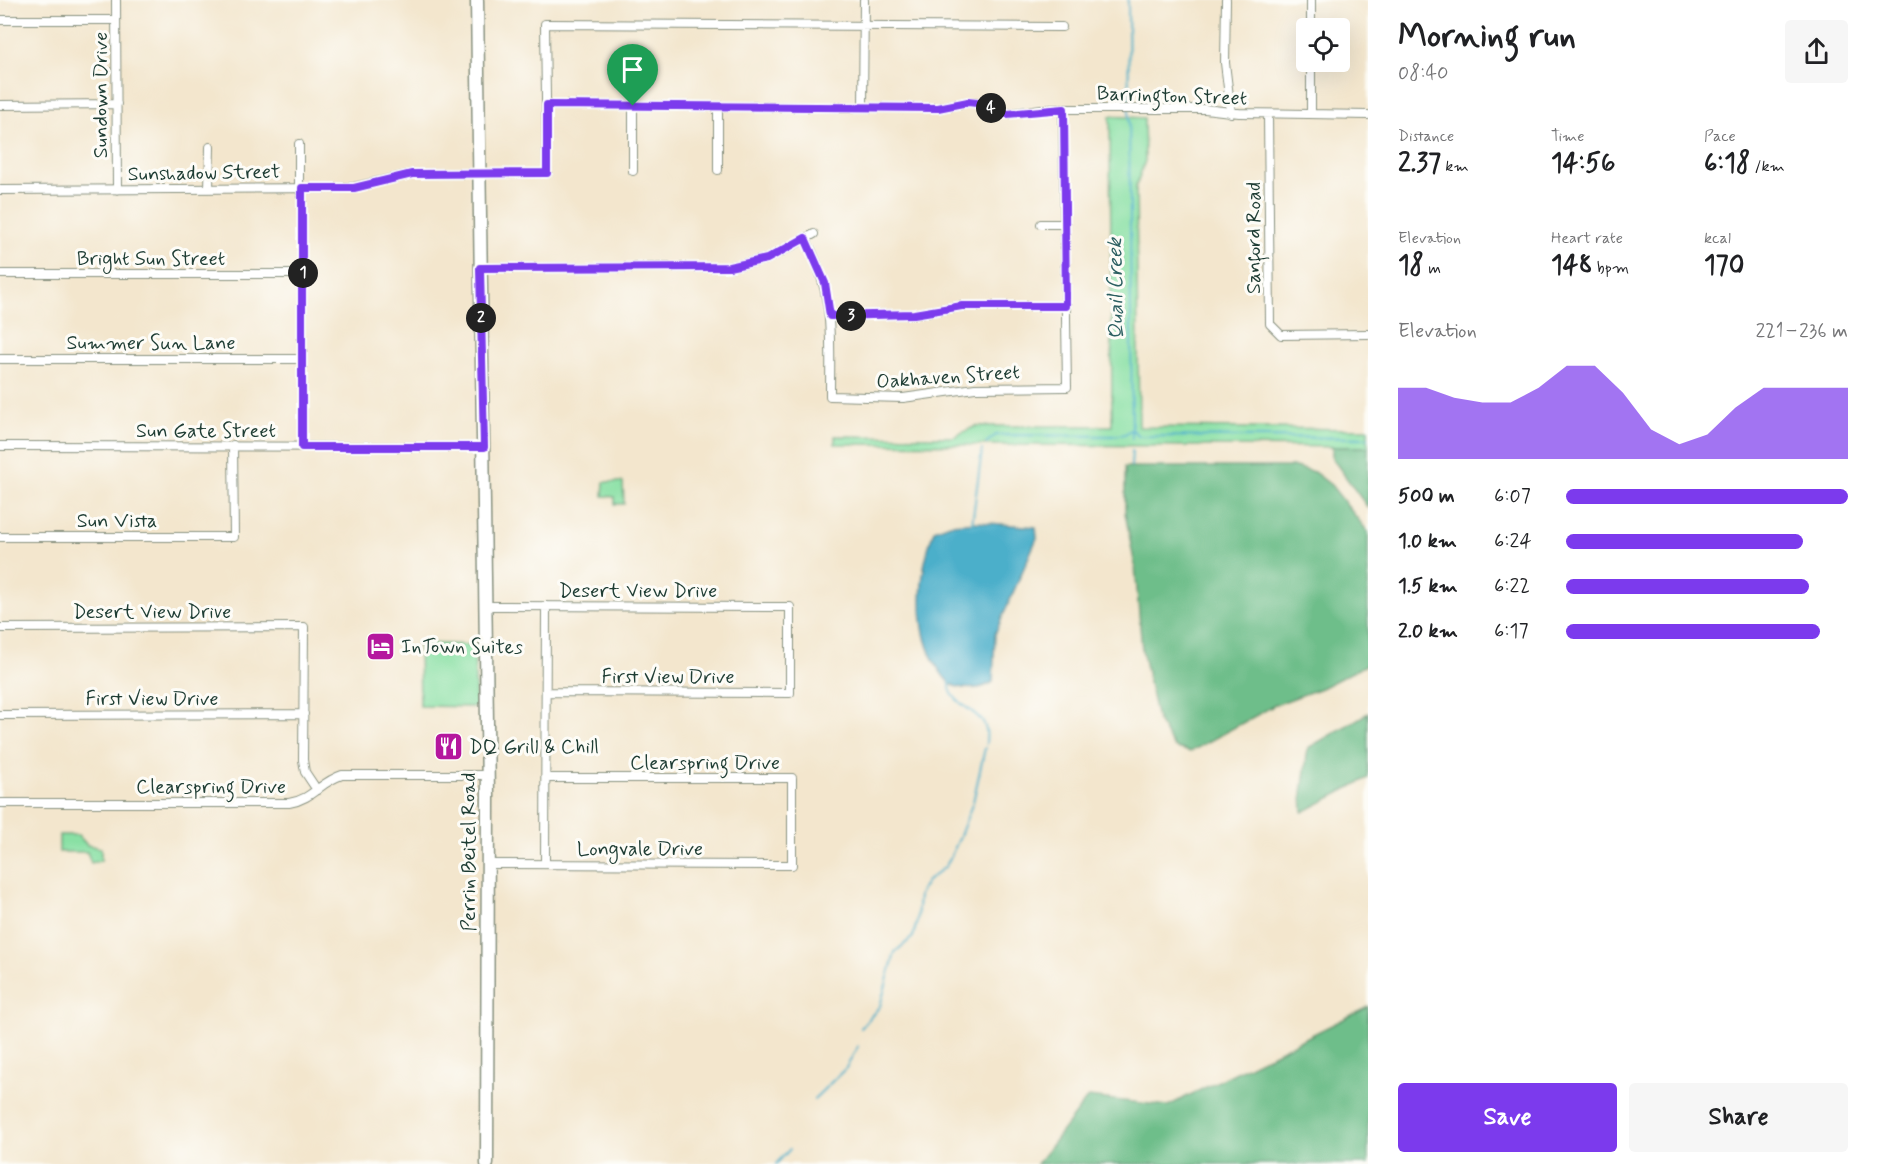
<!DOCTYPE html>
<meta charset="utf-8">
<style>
:root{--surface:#fff;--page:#f6f6f6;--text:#202124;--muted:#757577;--accent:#7c3aed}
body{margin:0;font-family:Mynerve,sans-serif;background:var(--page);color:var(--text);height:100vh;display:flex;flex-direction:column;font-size:22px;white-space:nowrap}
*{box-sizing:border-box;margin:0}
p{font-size:20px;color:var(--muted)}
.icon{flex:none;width:33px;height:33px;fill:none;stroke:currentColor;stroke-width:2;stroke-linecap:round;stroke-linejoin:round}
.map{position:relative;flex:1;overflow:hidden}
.details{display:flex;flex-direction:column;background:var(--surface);width:510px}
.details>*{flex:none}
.fabs{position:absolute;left:1296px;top:18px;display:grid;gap:12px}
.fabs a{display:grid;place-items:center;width:54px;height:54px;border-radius:6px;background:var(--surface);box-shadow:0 6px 24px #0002;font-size:30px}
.pin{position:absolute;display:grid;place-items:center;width:51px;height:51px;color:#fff;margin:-62px -26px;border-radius:50% 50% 50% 0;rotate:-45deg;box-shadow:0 0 6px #0007}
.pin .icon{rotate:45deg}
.km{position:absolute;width:30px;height:30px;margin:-15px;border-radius:50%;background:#222;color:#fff;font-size:16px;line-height:30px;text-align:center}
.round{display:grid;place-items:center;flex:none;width:63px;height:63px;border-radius:6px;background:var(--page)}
.headline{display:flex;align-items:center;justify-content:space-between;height:102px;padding:0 30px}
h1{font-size:33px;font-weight:700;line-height:45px}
.stats{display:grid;grid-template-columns:repeat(3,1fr);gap:9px;height:102px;padding:6px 30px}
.stats div{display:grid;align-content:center}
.stats b{font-size:26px;font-weight:700}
.stats small{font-size:16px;font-weight:400}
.stats p{font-size:16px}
.chart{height:168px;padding:12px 30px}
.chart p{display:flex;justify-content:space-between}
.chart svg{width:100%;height:108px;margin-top:6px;fill:var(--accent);opacity:.7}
.action{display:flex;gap:12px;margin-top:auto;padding:12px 30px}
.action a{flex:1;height:69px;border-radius:6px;background:var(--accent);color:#fff;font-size:24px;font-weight:700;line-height:69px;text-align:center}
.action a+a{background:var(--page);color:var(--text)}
ul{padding:0 30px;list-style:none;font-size:20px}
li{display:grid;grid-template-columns:96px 72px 1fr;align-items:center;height:45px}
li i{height:15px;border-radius:8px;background:var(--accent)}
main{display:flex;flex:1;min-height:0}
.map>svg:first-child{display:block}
</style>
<main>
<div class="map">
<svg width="1368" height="1164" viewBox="0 0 1368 1164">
<rect width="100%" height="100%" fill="#fdfcf7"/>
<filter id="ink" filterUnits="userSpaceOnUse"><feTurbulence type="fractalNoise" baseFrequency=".0167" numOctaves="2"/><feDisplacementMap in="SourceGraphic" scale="12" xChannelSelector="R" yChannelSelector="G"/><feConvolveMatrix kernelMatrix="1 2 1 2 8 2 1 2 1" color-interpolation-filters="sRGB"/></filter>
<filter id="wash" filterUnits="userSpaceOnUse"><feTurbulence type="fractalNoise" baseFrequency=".008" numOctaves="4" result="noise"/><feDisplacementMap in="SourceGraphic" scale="24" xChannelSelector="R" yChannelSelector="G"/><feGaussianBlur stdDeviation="1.35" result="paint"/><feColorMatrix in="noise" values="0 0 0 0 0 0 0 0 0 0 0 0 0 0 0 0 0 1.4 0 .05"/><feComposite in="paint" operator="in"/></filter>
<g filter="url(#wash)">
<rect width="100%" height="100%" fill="#f3e6cd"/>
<path fill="#89e0a4" stroke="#548e6c" stroke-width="1.5" d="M1110 116 1144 118 1145 161 1136 186 1139 427 1368 429V447L835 444V436L953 437 976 426H1112Z
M604 482H623L624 504H615V497L603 496Z
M419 643 474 645 476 707 420 706Z
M59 835H78L87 845 101 848V861L91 863 87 852H59Z"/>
<path fill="#6ebe8a" stroke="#467e5f" stroke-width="1.5" d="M1332 447H1368V508L1332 458Z
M1125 467H1295L1314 472 1331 485 1368 532V664L1321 688 1275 705 1190 752 1174 747 1157 719 1142 650 1135 566 1125 513Z
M1368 713V778L1303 812 1302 793 1308 748Z
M1368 1007V1164H1037L1088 1097 1168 1106Z"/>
<path fill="#4bafca" stroke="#35767f" stroke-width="1.5" d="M978 522 1036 527 1037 538 995 634 993 682C982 689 970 690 958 687 949 685 943 676 938 668 913 630 919 571 934 530L950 524Z"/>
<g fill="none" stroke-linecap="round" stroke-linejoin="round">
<path stroke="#4bafca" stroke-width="2" d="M1128 0 1132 438
M1132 429 1138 436 1368 438
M986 443 996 435 1112 436 1125 434 1132 429
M1131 466 1132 451
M972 524 982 450
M950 682C947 705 982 709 986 730 987 734 986 740 986 744
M861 1028 880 1006 895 952 913 937 917 921 919 895 926 882 946 866 958 841 973 802 985 748
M814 1099 846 1068 858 1046
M776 1164 790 1149"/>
</g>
</g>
<g filter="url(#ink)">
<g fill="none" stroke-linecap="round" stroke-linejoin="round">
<defs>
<path id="minor" d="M116 0 117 190
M1226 0 1225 63 1231 113
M0 20H116
M1311 28V0
M0 105 117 104
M547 105 938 108 968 102 985 104 1007 114 1041 109H1205L1239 113 1368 115
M718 106V170
M863 107 864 0
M1268 114 1270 324 1281 335 1368 334
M1311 114V62
M299 144V188
M633 171V106
M209 189 210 147
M0 190 340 188 354 187 412 174 547 173 545 24 1062 27
M1041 224H1065
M805 238C835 293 830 337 830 396L903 398 975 388 1067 387 1063 109
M480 268 729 267 767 259 814 234
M0 274H303
M830 316 914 314 962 306H1066
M0 359H302
M0 446 484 447
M302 447V188
M0 537H234L233 445
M485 606 790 607V693L546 692
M0 628 304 627 303 760 305 772 317 790
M0 715 304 714
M0 803H289C313 799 320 782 342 775H487
M487 864 792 865V778H546
M545 864 546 606"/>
<path id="primary" d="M477 0 488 795 487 1164"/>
</defs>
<use href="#minor" stroke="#899280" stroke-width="10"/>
<use href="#primary" stroke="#899280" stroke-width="15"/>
<use href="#minor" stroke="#fff" stroke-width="8"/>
<use href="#primary" stroke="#fff" stroke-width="12"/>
</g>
</g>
<g fill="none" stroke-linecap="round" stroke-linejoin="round" filter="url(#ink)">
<defs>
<path id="route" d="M968 102 985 104 1007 114 1064 109 1066 306H962L914 314 830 316 825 283 805 238 767 259 729 267 480 268 484 447H302V188H354L412 174 547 173V105L938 108Z"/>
</defs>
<use href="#route" stroke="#fff" stroke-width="12"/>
<use href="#route" stroke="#7c3aed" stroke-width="8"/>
</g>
<defs>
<symbol id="hotel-square" viewBox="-11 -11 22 22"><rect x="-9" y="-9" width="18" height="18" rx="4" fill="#b5179e" stroke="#fdfcf7"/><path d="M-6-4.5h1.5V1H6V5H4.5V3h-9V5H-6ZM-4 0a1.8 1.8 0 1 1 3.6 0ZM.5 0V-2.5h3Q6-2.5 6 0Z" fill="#fff"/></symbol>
<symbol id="restaurant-square" viewBox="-11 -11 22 22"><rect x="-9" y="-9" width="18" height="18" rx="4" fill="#b5179e" stroke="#fdfcf7"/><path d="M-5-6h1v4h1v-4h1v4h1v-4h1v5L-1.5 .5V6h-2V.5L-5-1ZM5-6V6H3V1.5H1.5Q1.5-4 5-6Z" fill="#fff"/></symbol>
</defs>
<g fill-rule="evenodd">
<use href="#hotel-square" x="364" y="630" width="33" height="33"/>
<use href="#restaurant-square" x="432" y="730" width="33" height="33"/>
</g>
<g text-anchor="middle" stroke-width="6" stroke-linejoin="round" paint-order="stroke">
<g font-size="20" fill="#1f3d34" stroke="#fdfcf7">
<text transform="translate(100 95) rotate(-90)" y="7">Sundown Drive</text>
<text transform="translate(1172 95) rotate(2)" y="7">Barrington Street</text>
<text transform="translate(204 172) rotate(-1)" y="7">Sunshadow Street</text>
<text transform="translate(1253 238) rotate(-90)" y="7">Sanford Road</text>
<text x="151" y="265">Bright Sun Street</text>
<text x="151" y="349">Summer Sun Lane</text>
<text transform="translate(948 376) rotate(-4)" y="7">Oakhaven Street</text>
<text x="206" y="437">Sun Gate Street</text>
<text x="117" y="527">Sun Vista</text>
<text x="638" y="597">Desert View Drive</text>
<text x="152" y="618">Desert View Drive</text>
<text x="668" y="683">First View Drive</text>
<text x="152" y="705">First View Drive</text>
<text x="705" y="769">Clearspring Drive</text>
<text x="211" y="793">Clearspring Drive</text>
<text x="640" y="855">Longvale Drive</text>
<text transform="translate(468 852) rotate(-90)" y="7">Perrin Beitel Road</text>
</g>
<g font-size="20" fill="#1f3d34" stroke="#fdfcf7" text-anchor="start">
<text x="401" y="653">InTown Suites</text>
<text x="469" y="753">DQ Grill &amp; Chill</text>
</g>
<g font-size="21" font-style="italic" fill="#2c5f61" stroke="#fdfcf7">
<text transform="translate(1115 289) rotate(-91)" y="7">Quail Creek</text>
</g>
</g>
</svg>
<div class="fabs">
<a><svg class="icon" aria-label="locate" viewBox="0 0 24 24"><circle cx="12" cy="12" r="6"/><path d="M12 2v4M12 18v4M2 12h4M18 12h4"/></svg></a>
</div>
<div class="pin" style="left:633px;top:106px;background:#1e9e55"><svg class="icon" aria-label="arrive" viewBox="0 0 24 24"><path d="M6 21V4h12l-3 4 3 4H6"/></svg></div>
<b class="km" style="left:303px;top:273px">1</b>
<b class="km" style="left:481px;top:318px">2</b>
<b class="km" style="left:851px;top:316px">3</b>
<b class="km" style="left:991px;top:108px">4</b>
</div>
<section class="details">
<div class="headline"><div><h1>Morning run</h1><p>08:40</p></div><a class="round"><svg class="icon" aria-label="share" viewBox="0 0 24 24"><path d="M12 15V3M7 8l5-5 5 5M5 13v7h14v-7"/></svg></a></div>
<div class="stats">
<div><p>Distance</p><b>2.37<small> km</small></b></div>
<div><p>Time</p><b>14:56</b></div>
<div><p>Pace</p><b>6:18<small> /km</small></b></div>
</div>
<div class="stats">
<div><p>Elevation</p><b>18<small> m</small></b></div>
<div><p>Heart rate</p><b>148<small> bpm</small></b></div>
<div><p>kcal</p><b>170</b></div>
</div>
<div class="chart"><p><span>Elevation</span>221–236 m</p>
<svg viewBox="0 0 160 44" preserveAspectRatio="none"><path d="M0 44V15L10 15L20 19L30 21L40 21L50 15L60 6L70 6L80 17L90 32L100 38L110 34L120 23L130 15L140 15L150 15L160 15V44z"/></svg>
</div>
<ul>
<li><b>500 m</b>6:07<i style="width:100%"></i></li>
<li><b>1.0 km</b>6:24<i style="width:84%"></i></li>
<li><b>1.5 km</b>6:22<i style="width:86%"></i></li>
<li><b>2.0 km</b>6:17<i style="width:90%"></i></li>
</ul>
<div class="action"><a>Save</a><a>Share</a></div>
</section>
</main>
